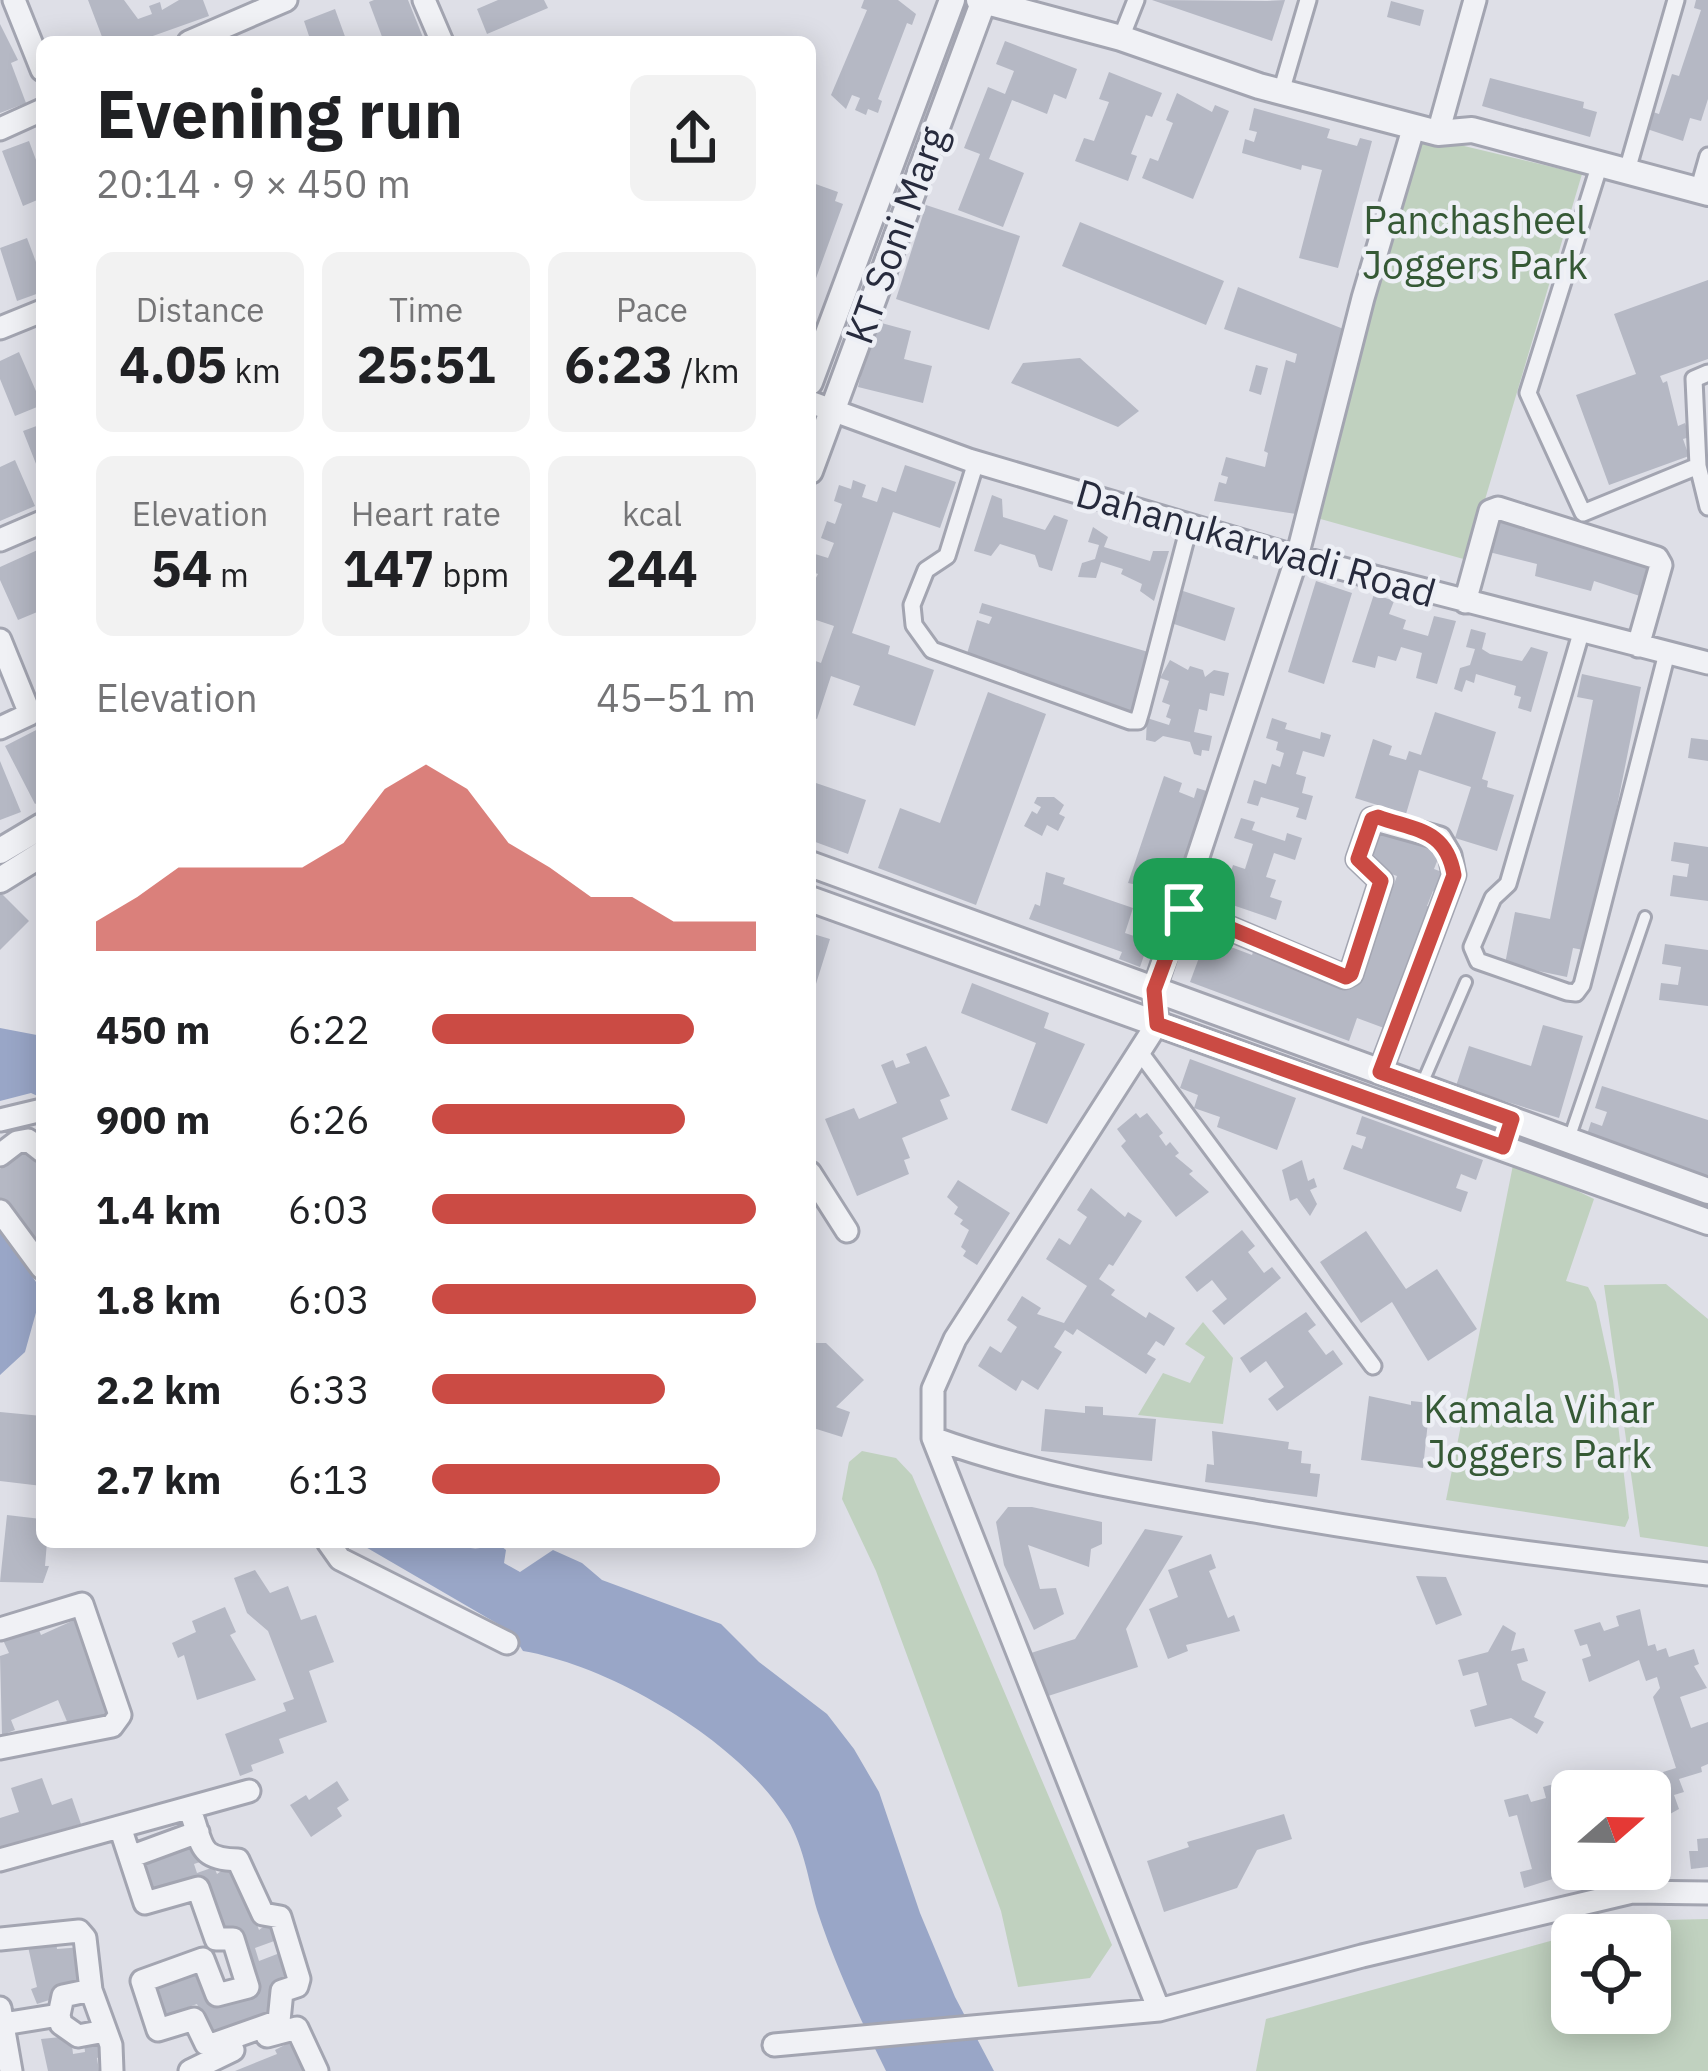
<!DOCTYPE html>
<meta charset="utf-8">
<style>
:root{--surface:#fff;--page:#f2f2f2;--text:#202124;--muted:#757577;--accent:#cb4b44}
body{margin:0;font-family:"IBM Plex Sans",sans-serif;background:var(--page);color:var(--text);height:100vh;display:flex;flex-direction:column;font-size:45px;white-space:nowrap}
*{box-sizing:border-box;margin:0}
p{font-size:39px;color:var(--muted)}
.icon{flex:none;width:66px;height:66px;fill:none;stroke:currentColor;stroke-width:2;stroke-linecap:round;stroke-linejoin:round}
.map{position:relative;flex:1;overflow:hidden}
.panel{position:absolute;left:36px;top:36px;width:780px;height:1512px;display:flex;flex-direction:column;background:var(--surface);border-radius:18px;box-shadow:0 6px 30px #0003}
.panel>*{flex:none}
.needle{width:78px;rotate:70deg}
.controls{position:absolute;left:1551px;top:1770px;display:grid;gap:24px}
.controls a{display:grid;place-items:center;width:120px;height:120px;border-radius:18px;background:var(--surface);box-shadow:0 6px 30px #0003;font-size:60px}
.pin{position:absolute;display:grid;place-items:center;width:102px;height:102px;color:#fff;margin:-51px;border-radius:24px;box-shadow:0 6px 18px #0006}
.round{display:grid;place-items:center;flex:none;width:126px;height:126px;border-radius:18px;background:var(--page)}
.headline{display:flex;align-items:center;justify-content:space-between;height:204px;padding:0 60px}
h1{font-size:66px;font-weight:700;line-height:90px}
.metrics{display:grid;grid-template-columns:repeat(3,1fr);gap:18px;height:204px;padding:12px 60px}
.metrics div{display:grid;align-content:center;border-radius:18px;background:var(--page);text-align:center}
.metrics b{font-size:51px;font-weight:700}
.metrics small{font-size:33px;font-weight:400}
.metrics p{font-size:33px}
.chart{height:336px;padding:24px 60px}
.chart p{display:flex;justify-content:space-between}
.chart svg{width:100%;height:216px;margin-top:12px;fill:var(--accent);opacity:.7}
ul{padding:0 60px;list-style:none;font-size:39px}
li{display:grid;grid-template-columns:192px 144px 1fr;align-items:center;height:90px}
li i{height:30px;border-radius:15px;background:var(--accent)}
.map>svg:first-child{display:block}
</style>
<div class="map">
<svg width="1708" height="2071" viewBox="0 0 1708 2071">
<rect width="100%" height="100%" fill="#dedfe7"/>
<path fill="#c0d1bf" d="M1418 135 1582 174 1467 560 1317 518Z
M1514 1160 1594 1199 1566 1281 1588 1287 1596 1302 1613 1381 1629 1518 1625 1527 1446 1500Z
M1666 1284 1708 1319V1547L1640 1537 1604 1285Z
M1203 1322 1233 1358 1223 1424 1138 1415 1163 1373 1190 1383 1205 1357 1185 1344Z
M862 1451 896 1458 912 1475 1112 1945 1090 1978 1018 1987 1001 1911 876 1571 842 1499 849 1462Z
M1708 1919V2071H1256L1266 2019 1572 1935V2013H1650V1935H1573L1622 1921Z"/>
<path fill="#99a6c7" d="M0 1028 42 1036V1098L31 1093 0 1101Z
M0 1228 42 1291 25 1352 0 1375Z
M357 1542H455C471 1551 481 1550 496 1542L506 1550 504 1563 520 1572 553 1550 582 1563 602 1580 721 1624 759 1662 827 1714 854 1749 879 1792 920 1913 955 1997 994 2071H886C860 2019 835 1965 817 1910 808 1879 803 1841 784 1814 735 1739 611 1666 523 1651L510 1631Z"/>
<path fill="#b5b8c4" d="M88 0H124L138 19 152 14 149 6 160 2 162 10 179 0H203L209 16 136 42H104Z
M374 0H408L424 40 384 42 369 2Z
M498 0H544L548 8 487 34 477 9Z
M864 0H898L916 14 912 25 907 23 878 99 882 101 878 113 868 109 866 115 855 110 860 98 852 95 846 109 831 95 867 10 861 8Z
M1152 0 1267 1 1285 0 1272 41Z
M1696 0H1708V99L1701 121 1690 118 1683 141 1644 128 1650 111 1659 114 1672 74 1679 76 1701 10 1694 8Z
M1391 1 1424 10 1420 26 1387 17Z
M335 9 347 42H311L304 21Z
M0 24 18 60 11 63 26 103 0 113Z
M1005 41 1077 69 1066 99 1054 94 1047 114 1012 100 989 159 1024 173 1003 227 958 210 980 154 964 148 988 87 1005 94 1014 71 996 64Z
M1109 72 1162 93 1152 117 1146 115 1131 154 1137 156 1128 181 1075 161 1084 138 1094 141 1109 102 1099 99Z
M1490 78 1584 102 1583 108 1597 112 1590 137 1482 106Z
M1177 93 1212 112 1215 105 1229 111 1193 199 1142 178 1150 158 1158 161 1173 123 1166 120Z
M1254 108 1330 129 1327 138 1357 146 1360 138 1372 141 1338 268 1299 258 1322 170 1302 165 1301 170 1242 153 1245 139 1254 142 1257 132 1249 130Z
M29 141 42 176V198L23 206 2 151Z
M810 182 838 192 835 201 843 204 811 292Z
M926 205 1020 236 989 330 896 299Z
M1080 222 1224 281 1206 325 1062 266Z
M27 238 42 278V292L17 301 0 248Z
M1708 280V359L1660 376 1663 383 1667 381 1678 426 1685 423 1690 437 1683 439 1689 456 1609 485 1576 395 1636 374 1614 314Z
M1238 287 1346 330 1296 514 1214 501 1219 482 1226 484 1228 477 1221 475 1226 457 1265 467 1268 453 1264 451 1286 360 1295 363 1297 354 1224 329Z
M874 321 911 331 904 359 932 366 923 403 858 387Z
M19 352 42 405 15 416 0 379V361Z
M1080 358 1139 411 1118 427 1011 383 1023 363Z
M1256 365 1268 368 1261 395 1249 391Z
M42 424V479L23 431Z
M15 460 35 506 0 521V467Z
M905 465 956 482 940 528 893 512 852 633 890 646 888 654 934 670 915 726 853 705 860 686 831 676 817 719 810 716V659L821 663 834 626 810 618V589L818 574 810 571 815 554 828 558 834 543 821 538 827 521 835 524 842 504 834 501 839 485 851 489 853 480 866 485 862 497 877 502 882 487 896 492Z
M992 495 1002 499 1003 517 1045 530 1054 515 1068 520 1052 571 1039 567 1035 555 1000 544 991 556 974 551Z
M1493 516 1656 562 1646 598 1594 581 1591 591 1535 576 1537 564 1481 550Z
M1093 527 1108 537 1104 547 1150 561 1153 551H1169L1154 601 1140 591 1142 584 1121 574 1123 569 1101 562 1096 578 1078 577 1082 563 1095 559 1099 545 1088 542Z
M42 548V610L18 620 0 580V567Z
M1316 581 1352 593 1324 684 1288 672Z
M1180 590 1235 608 1225 641 1168 622 1171 613 1177 615Z
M1374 594 1394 601 1389 614 1406 620 1403 629 1428 636 1434 616 1456 621 1437 684 1416 678 1422 653 1401 647 1396 661 1378 656 1375 668 1352 662Z
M982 603 1155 654 1137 717 1060 694 1063 686 966 657 977 620 989 624 992 617 979 613Z
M1471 629 1486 633 1482 649 1490 654 1522 661 1531 647 1548 652 1531 712 1518 708 1521 697 1514 695 1516 686 1476 674 1474 683 1466 680 1462 692 1454 689 1460 668 1470 665 1475 649 1466 647Z
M1170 660 1188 670 1190 666 1203 670 1205 677 1214 670 1229 673 1224 696 1210 693 1207 711 1199 709 1194 732 1212 736 1209 751 1202 750 1201 756 1194 754 1190 742 1163 736 1155 742 1146 740 1147 718 1169 725 1171 719 1166 717 1170 705 1162 702 1169 681 1160 678Z
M1582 674 1641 687 1588 951 1573 948 1567 977 1505 964 1515 912 1550 919 1593 700 1577 697Z
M988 692 1046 714 976 905 878 868 900 808 940 823Z
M1435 712 1496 732 1482 779 1488 781 1487 787 1514 795 1497 851 1455 838 1471 787 1419 770 1406 814 1355 798 1373 739 1392 746 1389 755 1406 760 1409 751 1421 755Z
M1272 718 1287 723 1285 729 1320 739 1321 732 1331 735 1324 757 1303 751 1296 774 1306 777 1302 793 1313 796 1306 820 1296 817 1299 808 1261 797 1258 806 1247 803 1254 780 1266 784 1272 764 1280 767 1284 753 1276 750 1278 742 1266 738Z
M42 727V800L35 804 5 746Z
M1691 738 1708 740V761L1688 758Z
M0 761 21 812 0 820Z
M1164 776 1182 783 1179 792 1194 798 1197 788 1213 793 1178 920 1155 912 1162 890 1128 883Z
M810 781 866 800 848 854 810 840Z
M1037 797H1054L1064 805 1059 814 1065 817 1058 831 1047 825 1042 836 1024 826 1032 811 1037 814 1041 807 1034 803Z
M1241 818 1255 822 1252 830 1285 841 1287 833 1302 838 1295 860 1274 853 1266 877 1276 880 1270 897 1282 901 1276 920 1215 899 1220 882 1227 884 1233 865 1245 869 1253 844 1234 838Z
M1380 822 1443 846 1434 869 1453 876 1446 895 1433 891 1427 906 1437 909 1392 1031 1357 1018 1349 1041 1190 982 1200 955 1179 947 1194 921 1235 936 1231 947 1252 955 1256 944 1356 986 1397 876 1364 864Z
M1674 842 1708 847V901L1670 896 1673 875 1687 877 1689 864 1671 861Z
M1046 872 1065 878 1063 884 1133 908 1125 933 1149 941 1140 967 1119 959 1122 952 1029 919 1035 904 1040 906Z
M0 892 29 921 0 950Z
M810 933 830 939 811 1000H810Z
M1665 944 1708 950V1006L1659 1000 1661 983 1678 985 1681 967 1662 964Z
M972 983 1049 1013 1044 1028 1085 1044 1047 1124 1011 1110 1036 1043 961 1013Z
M1543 1025 1583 1036 1559 1118 1456 1086 1469 1046 1531 1066Z
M926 1046 950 1096 940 1100 948 1119 902 1138 910 1158 904 1160 909 1174 857 1196 825 1119 854 1108 859 1119 897 1103 881 1065 893 1060 896 1068 910 1063 906 1054Z
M1190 1059 1296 1098 1277 1150 1217 1127 1220 1117 1194 1108 1198 1095 1180 1088Z
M1602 1086 1708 1120V1181L1585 1141 1591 1122 1602 1126 1607 1112 1595 1108Z
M1136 1113 1140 1118 1147 1113 1163 1133 1159 1136 1166 1146 1170 1142 1179 1153 1175 1156 1193 1171 1189 1174 1209 1192 1176 1217 1121 1146 1126 1141 1117 1129Z
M1362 1116 1483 1160 1476 1180 1461 1174 1456 1188 1468 1192 1461 1212 1343 1169 1352 1145 1362 1149 1366 1137 1356 1134Z
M29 1148 42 1166V1259L0 1200V1169Z
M1302 1160 1308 1181 1314 1178 1317 1187 1310 1190 1317 1204 1310 1216 1297 1198 1290 1201 1282 1170Z
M958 1180 1010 1213 977 1265 963 1256 966 1251 961 1247 969 1230 960 1224 963 1220 954 1214 958 1207 947 1197Z
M1091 1188 1125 1217 1128 1212 1142 1221 1113 1266 1109 1264 1099 1279 1115 1290 1111 1295 1146 1318 1149 1312 1175 1328 1164 1346 1156 1341 1147 1354 1156 1359 1146 1374 1077 1329 1073 1335 1065 1330 1054 1347 1062 1352 1038 1390 1022 1380 1016 1391 978 1366 990 1346 1001 1353 1017 1327 1007 1320 1022 1296 1041 1308 1037 1314 1064 1323 1087 1286 1046 1259 1059 1238 1070 1245 1087 1217 1077 1210Z
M1242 1230 1255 1246 1248 1252 1264 1273 1272 1267 1281 1278 1224 1325 1212 1311 1227 1299 1212 1280 1197 1292 1185 1277Z
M1366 1231 1406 1289 1437 1269 1477 1329 1428 1361 1392 1302 1361 1323 1320 1262Z
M1306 1312 1316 1325 1308 1331 1326 1355 1333 1350 1343 1364 1277 1411 1268 1399 1284 1387 1266 1361 1250 1373 1240 1358Z
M810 1343H826L864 1380 836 1407 850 1412 842 1437 810 1427Z
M1369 1396 1411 1405V1401L1430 1403 1423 1468 1361 1460Z
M1085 1406 1103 1407V1415L1156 1419 1152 1461 1041 1451 1045 1409 1085 1413Z
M0 1412 42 1416V1486L0 1481Z
M1212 1431 1289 1442 1288 1449 1302 1451 1301 1463 1311 1464 1310 1473 1320 1474 1317 1497 1205 1482 1207 1464 1214 1465Z
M1008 1507H1032L1102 1522V1544L1091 1549 1089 1567 1028 1545 1040 1589 1056 1588 1064 1614 1034 1630 1004 1565 996 1522Z
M7 1515 41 1519 42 1542H47L45 1566H49L43 1583 0 1582Z
M1145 1529 1183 1536 1126 1629 1138 1667 1045 1697 1031 1653 1075 1639Z
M1211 1554 1216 1568 1209 1571 1228 1618 1234 1615 1240 1631 1186 1645 1188 1651 1168 1659 1149 1609 1178 1597 1168 1570Z
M255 1570 270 1593 288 1586 301 1620 316 1615 334 1662 309 1671 327 1722 279 1739 284 1753 251 1765 253 1771 240 1776 225 1734 286 1711 283 1703 294 1699 268 1631 247 1613 234 1578Z
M1416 1576 1446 1577 1462 1615 1436 1625Z
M225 1607 236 1632 230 1635 256 1680 197 1700 184 1655 178 1658 172 1643 196 1632 192 1621Z
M1640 1609 1648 1646 1655 1644 1657 1651 1666 1648 1669 1657 1694 1649 1699 1664 1694 1666 1707 1688 1680 1697 1691 1728 1708 1722V1764L1701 1767 1702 1772 1679 1779 1684 1792 1674 1795 1679 1809 1650 1825V1791L1609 1790 1637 1781 1639 1786 1665 1778 1663 1772 1676 1768 1653 1697 1660 1688 1657 1677 1646 1681 1639 1660 1589 1682 1582 1659 1591 1656 1587 1644 1580 1646 1574 1630 1600 1622 1604 1631 1619 1626 1616 1616Z
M80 1611 120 1717 71 1731 58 1700 11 1720 15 1730 2 1735 0 1656 9 1653 3 1640 37 1625 41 1635 72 1621 70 1615Z
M1503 1625 1516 1633 1511 1651 1524 1648 1528 1661 1517 1664 1522 1680 1546 1692 1534 1717 1544 1722 1537 1734 1511 1718 1475 1727 1470 1710 1487 1705 1478 1672 1463 1676 1458 1660 1488 1652Z
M42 1778 52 1805 72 1798 81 1824 0 1847V1818L19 1812 11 1788Z
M337 1781 349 1800 337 1808 342 1816 311 1837 290 1805 306 1795 309 1800Z
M1564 1781 1568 1796 1554 1800 1558 1816 1565 1814V1831L1570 1830 1572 1837 1566 1839 1572 1873 1524 1888 1520 1872 1532 1869 1517 1815 1509 1817 1504 1800 1528 1794 1531 1802 1546 1798 1543 1787Z
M1284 1814 1292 1839 1257 1850 1237 1888 1164 1912 1147 1861 1189 1847 1187 1842Z
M1708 1838V1867L1691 1869 1689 1851H1698L1697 1839Z
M196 1841 203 1861 194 1864 197 1873 214 1867 217 1874 234 1862 259 1930 274 1919 277 1940 255 1948 259 1961 285 1951 296 1981 270 1990 280 2016 211 2041 197 2004 174 2012 178 2022 163 2027 146 1981 204 1966 212 2005 260 1987 239 1929 220 1936 200 1882 149 1901 135 1863 157 1855 159 1859Z
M56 1939 57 1949 83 1947V1989L37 2004 31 1989 37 1987 27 1942Z
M71 2036 73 2054 85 2052 84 2042 105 2041 106 2055 97 2058 99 2071H48L41 2039Z
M296 2039 312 2071H235L277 2054 275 2050Z"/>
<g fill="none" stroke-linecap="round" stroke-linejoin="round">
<defs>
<path id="service" d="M1422 1084 1466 982
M1569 1139 1645 917"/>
<path id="pedestrian" d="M1121 38 1136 0
M1281 92 1308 0
M1599 167 1528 393 1583 513 1698 466 1708 507
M1626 174 1676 0
M1698 191 1708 156
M976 462 947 556 926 570 912 605 914 625 932 650 1130 721H1138L1141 711 1190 523
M1698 466 1694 379 1708 373
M1581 633 1508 884 1493 898 1472 947 1478 961 1567 992 1576 993 1582 985 1667 653
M1139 1051 1373 1366"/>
<path id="minor" d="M14 0 42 70
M424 0 442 42
M189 42 286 0
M1414 126 1363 298 1297 557 1154 990 1157 1024 955 1339 933 1389V1438C1038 1476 1145 1493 1254 1511 1405 1537 1555 1558 1708 1574
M0 129 42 110
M1438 133 1475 0
M0 328 42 311
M810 402 969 460 1297 557 1708 663
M0 540 42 522
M1465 602 1490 511 1498 508 1657 558 1661 565 1638 646
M0 640 30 714 0 728
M1184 909 1345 977 1351 974 1381 881 1358 859 1372 819 1440 838 1450 855 1454 875 1380 1072
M0 1120 42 1110
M0 1155 17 1142 28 1140 42 1151
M810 1173 847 1231
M0 1211 42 1268
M933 1438 1159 2010 1362 1956 1632 1892 1708 1893
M328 1542 340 1559 507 1643
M0 1629 82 1604 120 1715 112 1726 0 1748
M120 1827 145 1903 198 1888 216 1939H233L248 1987 217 1995 203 1959 142 1981 158 2030 194 2019 206 2044 211 2045 279 2021 282 1991 297 1986 299 1979 280 1917 263 1914 238 1860C195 1859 204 1843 189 1808
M130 1857 198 1832
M0 1860 249 1791
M0 1939 79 1931 85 1938 91 1990 63 1996 59 2015 3 2024
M91 1990 111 2045 112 2071
M0 2008 11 2071
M59 2015 61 2024 78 2036 105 2031
M267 2036 297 2028 317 2071
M774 2045 1159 2010
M190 2071 233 2050"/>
<path id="tertiary" d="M979 0 1121 38 1259 86 1438 133 1472 130 1708 193
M810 382 952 0
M810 471 984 0
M0 851 42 826
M810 864 1708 1191
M0 880 42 854
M810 899 1708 1222"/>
</defs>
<use href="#service" stroke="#a3a5b1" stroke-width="16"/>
<use href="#pedestrian" stroke="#a3a5b1" stroke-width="21"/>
<use href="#minor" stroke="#a3a5b1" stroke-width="27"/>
<use href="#tertiary" stroke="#a3a5b1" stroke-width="30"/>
<use href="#service" stroke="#f0f1f5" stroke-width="10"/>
<use href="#pedestrian" stroke="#f0f1f5" stroke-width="15"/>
<use href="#minor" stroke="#f0f1f5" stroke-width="21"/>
<use href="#tertiary" stroke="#f0f1f5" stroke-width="24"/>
</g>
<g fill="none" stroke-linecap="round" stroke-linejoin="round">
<defs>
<path id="route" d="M1378 817C1417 831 1446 829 1454 875L1380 1072 1512 1119 1503 1147 1157 1024 1154 990 1184 909 1346 977 1351 974 1381 881 1358 859 1372 819Z"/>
</defs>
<use href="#route" stroke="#fff" stroke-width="24"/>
<use href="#route" stroke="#cb4b44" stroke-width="15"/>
</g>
<g text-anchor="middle" stroke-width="9" stroke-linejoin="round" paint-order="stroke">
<g font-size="39" fill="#355935" stroke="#edeff5">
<text x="1475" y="234">Panchasheel<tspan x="1475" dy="45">Joggers Park</tspan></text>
<text x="1539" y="1423">Kamala Vihar<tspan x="1539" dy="45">Joggers Park</tspan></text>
</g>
<g font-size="39" fill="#272b3d" stroke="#edeff5">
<text transform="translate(896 235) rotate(-70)" y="14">KT Soni Marg</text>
<text transform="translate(1256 543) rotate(16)" y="14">Dahanukarwadi Road</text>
</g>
</g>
</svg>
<div class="controls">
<a><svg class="needle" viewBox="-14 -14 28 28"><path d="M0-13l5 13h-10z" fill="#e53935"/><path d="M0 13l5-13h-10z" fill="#757577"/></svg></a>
<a><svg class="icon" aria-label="locate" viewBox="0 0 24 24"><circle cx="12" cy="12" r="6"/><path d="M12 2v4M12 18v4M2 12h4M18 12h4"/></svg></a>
</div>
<div class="pin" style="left:1184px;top:909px;background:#1e9e55"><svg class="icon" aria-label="arrive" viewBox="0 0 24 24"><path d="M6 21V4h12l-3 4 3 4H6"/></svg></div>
<section class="panel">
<div class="headline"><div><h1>Evening run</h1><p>20:14 · 9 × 450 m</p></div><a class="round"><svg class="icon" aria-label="share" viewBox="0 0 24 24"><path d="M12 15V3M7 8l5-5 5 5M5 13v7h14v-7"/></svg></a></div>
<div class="metrics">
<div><p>Distance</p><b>4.05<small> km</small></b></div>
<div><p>Time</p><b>25:51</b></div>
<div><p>Pace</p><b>6:23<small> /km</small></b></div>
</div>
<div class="metrics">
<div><p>Elevation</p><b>54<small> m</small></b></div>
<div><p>Heart rate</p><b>147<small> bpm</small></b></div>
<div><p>kcal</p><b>244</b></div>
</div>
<div class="chart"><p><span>Elevation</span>45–51 m</p>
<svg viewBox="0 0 160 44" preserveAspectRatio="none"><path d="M0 44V38L10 33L20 27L30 27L40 27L50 27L60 22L70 11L80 6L90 11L100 22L110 27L120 33L130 33L140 38L150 38L160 38V44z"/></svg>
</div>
<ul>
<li><b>450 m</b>6:22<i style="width:81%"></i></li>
<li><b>900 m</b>6:26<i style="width:78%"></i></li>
<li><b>1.4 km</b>6:03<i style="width:100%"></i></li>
<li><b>1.8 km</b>6:03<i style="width:100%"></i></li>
<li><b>2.2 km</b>6:33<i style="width:72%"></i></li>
<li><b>2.7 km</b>6:13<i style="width:89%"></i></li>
</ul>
</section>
</div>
